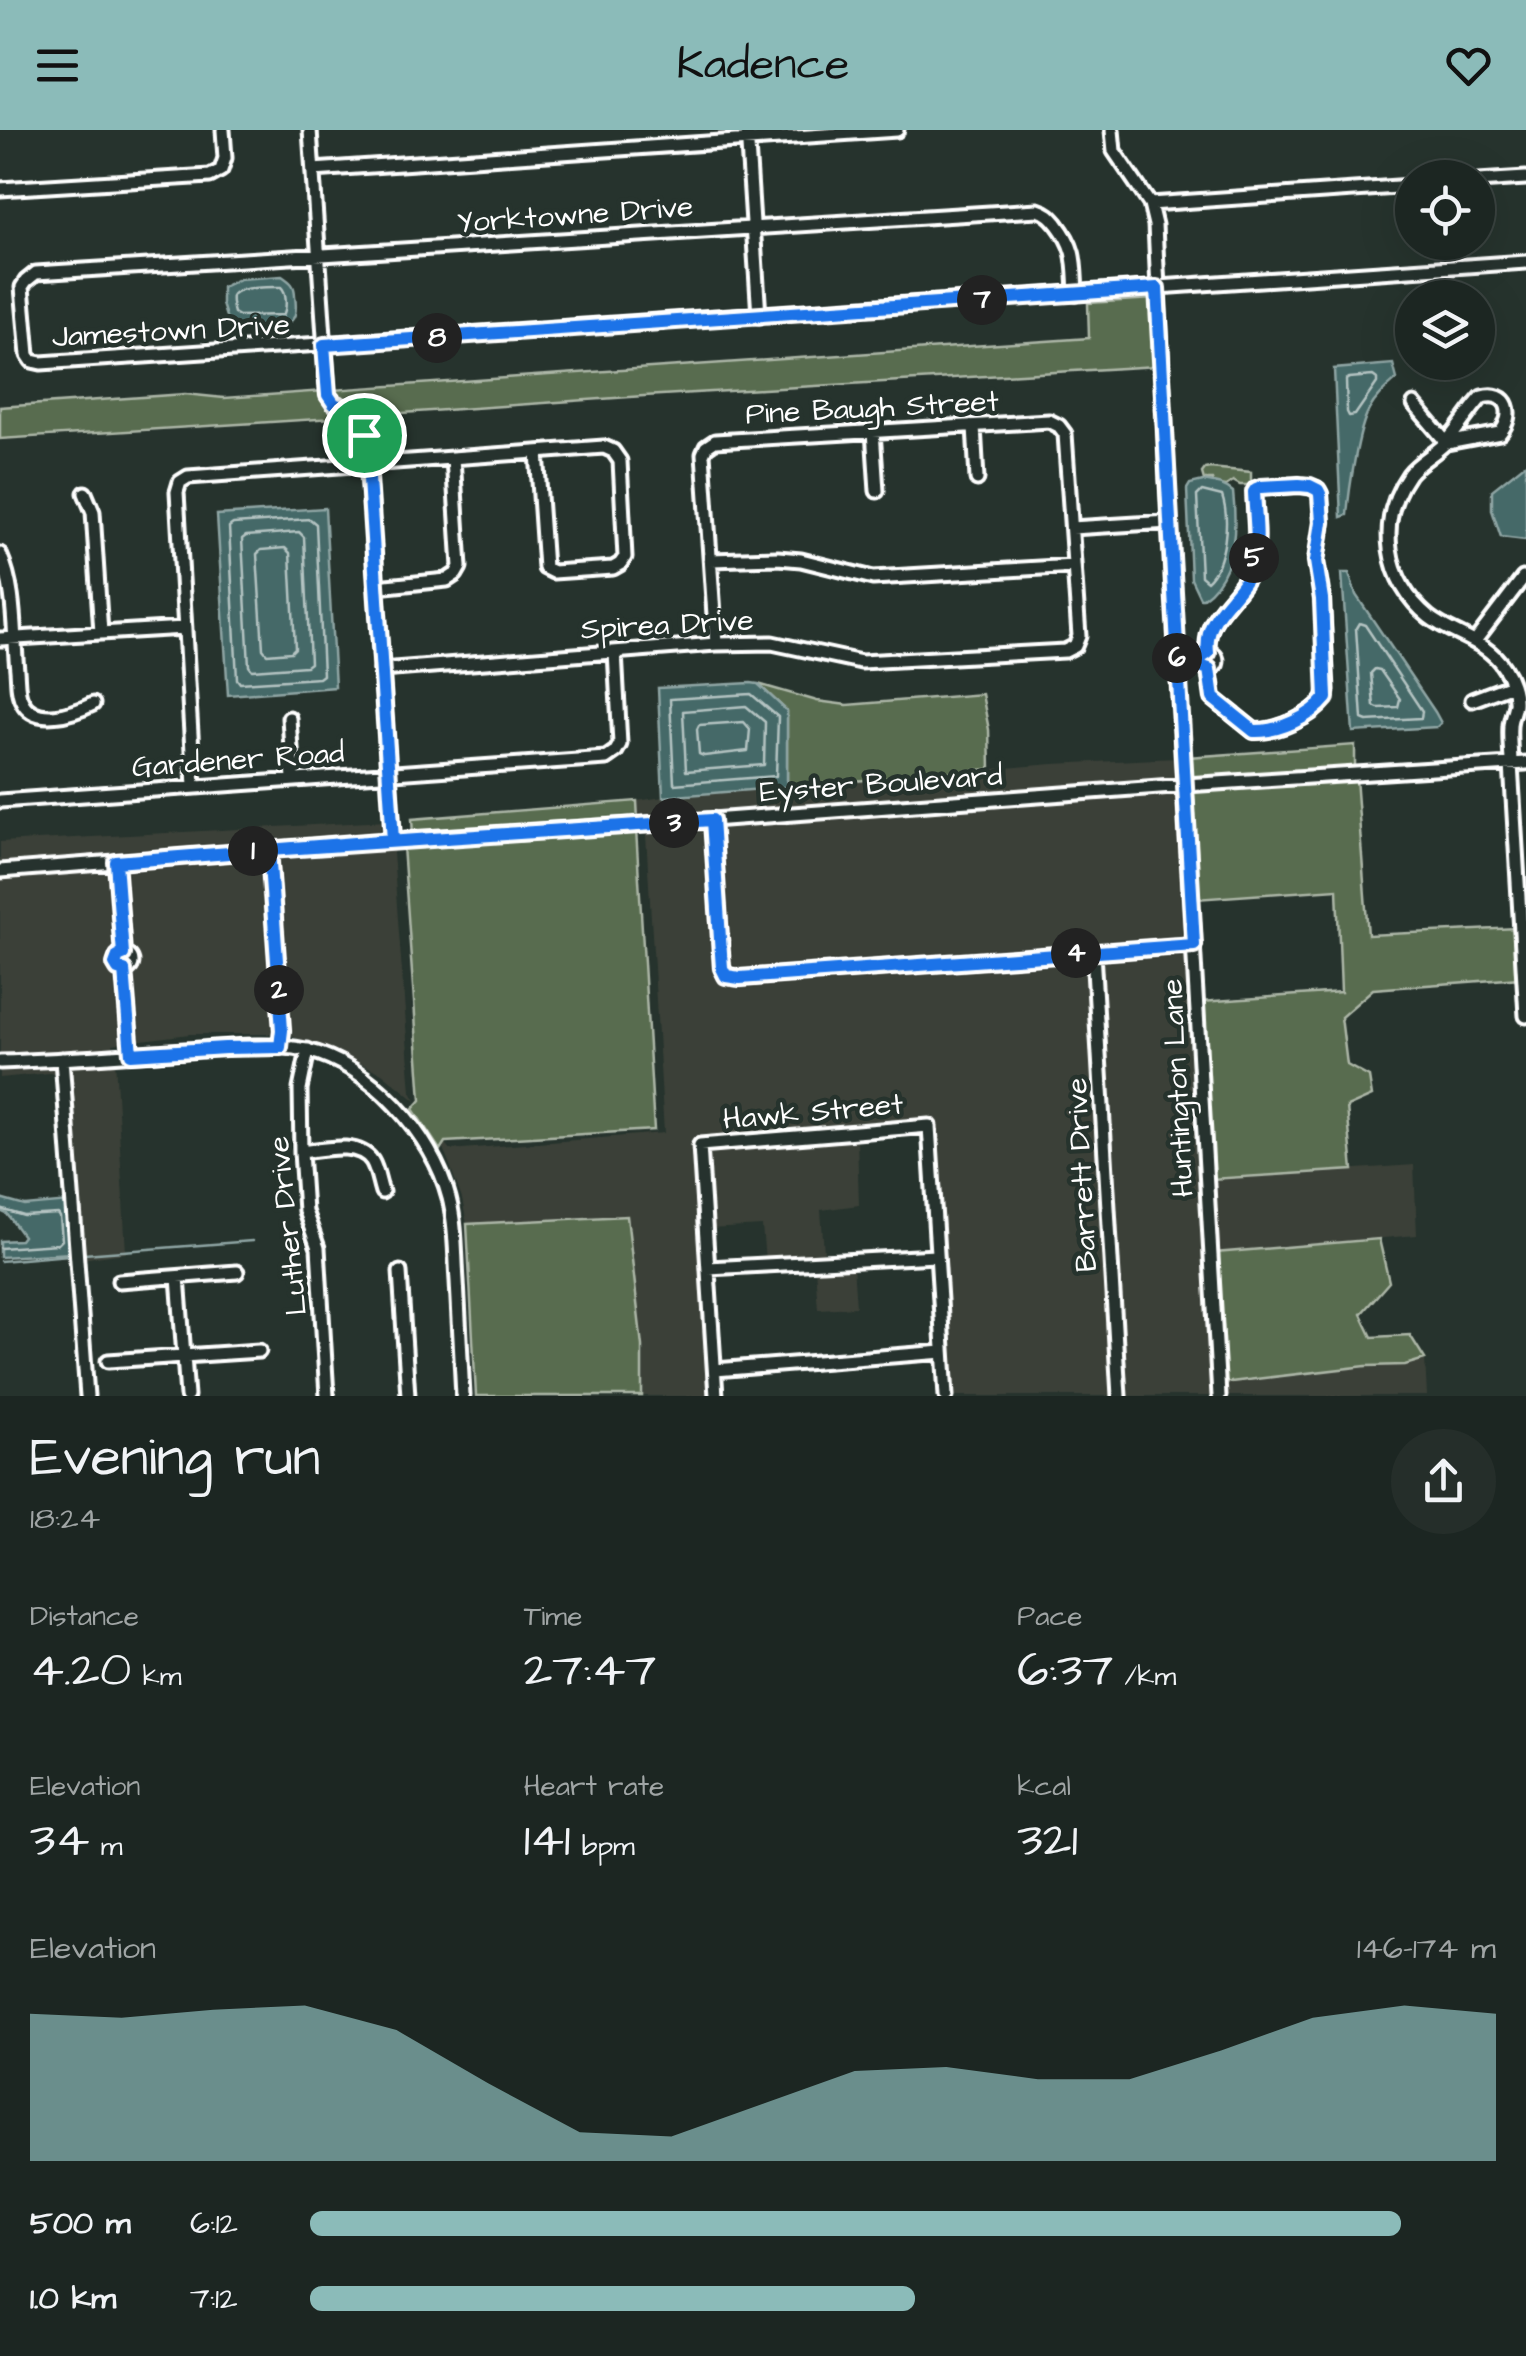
<!DOCTYPE html>
<meta charset="utf-8">
<style>
:root{--surface:#1c2622;--page:#252e2a;--text:#f1f3f6;--muted:#a0a5a5;--line:#3a4340;--accent:#8bbbb9}
body{margin:0;font-family:"Architects Daughter",sans-serif;background:var(--page);color:var(--text);height:100vh;display:flex;flex-direction:column;font-size:38px;white-space:nowrap}
*{box-sizing:border-box;margin:0}
p{font-size:32px;color:var(--muted)}
.icon{flex:none;width:55px;height:55px;fill:none;stroke:currentColor;stroke-width:2;stroke-linecap:round;stroke-linejoin:round}
.map{position:relative;height:1266px;overflow:hidden}
.drawer{display:flex;flex-direction:column;background:var(--surface);flex:1}
.drawer>*{flex:none}
.controls{position:absolute;left:1395px;top:30px;display:grid;gap:20px}
.controls a{display:grid;place-items:center;width:100px;height:100px;border-radius:50%;background:var(--surface);box-shadow:0 10px 40px #0002,0 0 0 2px var(--line);font-size:50px}
.pin{position:absolute;display:grid;place-items:center;width:85px;height:85px;color:#fff;margin:-42px;border:5px solid #fff;border-radius:50%;box-shadow:0 2px 10px #0007}
.km{position:absolute;width:50px;height:50px;margin:-25px;border-radius:50%;background:#222;color:#fff;font-size:28px;line-height:50px;text-align:center}
.round{display:grid;place-items:center;flex:none;width:105px;height:105px;border-radius:52px;background:var(--page)}
.head{display:flex;align-items:center;justify-content:space-between;height:170px;padding:0 30px}
h1{font-size:55px;font-weight:600;line-height:75px}
.metrics{display:grid;grid-template-columns:repeat(3,1fr);gap:15px;height:170px;padding:10px 30px}
.metrics div{display:grid;align-content:center}
.metrics b{font-size:50px;font-weight:600}
.metrics small{font-size:28px;font-weight:400}
.metrics p{font-size:28px}
.chart{height:280px;padding:20px 30px}
.chart p{display:flex;justify-content:space-between}
.chart svg{width:100%;height:180px;margin-top:10px;fill:var(--accent);opacity:.7}
ul{padding:0 30px;list-style:none;font-size:32px}
li{display:grid;grid-template-columns:160px 120px 1fr;align-items:center;height:75px}
li i{height:25px;border-radius:12px;background:var(--accent)}
header{display:flex;justify-content:space-between;align-items:center;height:130px;padding:0 30px;background:var(--accent);color:#111;font-size:45px;font-weight:600}
.map>svg:first-child{display:block}
</style>
<header><svg class="icon" aria-label="menu" viewBox="0 0 24 24"><path d="M4 6h16M4 12h16M4 18h16"/></svg>Kadence<svg class="icon" aria-label="heart" viewBox="0 0 24 24"><path d="M12 20l-8-8c-3-5 5-10 8-4 3-6 11-1 8 4z"/></svg></header>
<div class="map">
<svg width="1526" height="1266" viewBox="0 0 1526 1266">
<rect width="100%" height="100%" fill="#26332d"/>
<filter id="ink" filterUnits="userSpaceOnUse"><feTurbulence type="fractalNoise" baseFrequency=".01" numOctaves="2"/><feDisplacementMap in="SourceGraphic" scale="20" xChannelSelector="R" yChannelSelector="G"/><feConvolveMatrix kernelMatrix="1 2 1 2 8 2 1 2 1" color-interpolation-filters="sRGB"/></filter>
<g filter="url(#ink)">
<path fill="#3b4138" d="M1177 628 1179 651 638 690 637 671 663 667 1053 634Z
M1180 660 1190 811 740 844 728 842 726 836 716 694Z
M387 691 389 706 0 737V712Z
M709 695 723 847 1089 826 1115 1266H950L932 992 697 1011 712 1266H642V1217L627 1086 467 1094 462 1069 448 1030 435 1000 450 1020 664 1003 646 705 643 702H639V699Z
M392 716 395 719 393 723 411 962 416 971 382 943 337 923 285 904 273 724Z
M265 725 278 904H190L134 911 128 844 134 839 136 831 132 824 126 820 120 736Z
M113 737 119 821 113 826 112 834 114 840 120 844 126 912 113 914 114 921 0 928V746Z
M1191 819 1215 1266H1123L1097 826Z
M115 929 126 1123 81 1129 67 933Z
M59 933V942L0 948V936Z
M925 1000 857 1009 859 1075 821 1080 824 1123H852V1126L765 1131 762 1096 709 1099 704 1019Z
M1414 1035 1417 1105 1215 1123 1211 1049Z
M853 1135 856 1177 818 1179 815 1137Z
M1425 1229 1427 1266H1223L1222 1253 1366 1236 1405 1235Z"/>
<path fill="#596c4f" stroke="#acb6a7" stroke-width="2.5" d="M1154 169 1157 236 644 266 359 286 336 270 331 260 1089 208 1088 173Z
M324 261C327 278 340 277 350 287L0 309V277L185 264 224 268Z
M1210 338 1251 342V355H1240L1233 351 1226 356 1214 355 1212 350H1204L1202 343 1205 339Z
M758 554 817 571 847 575 982 564 989 600 990 639 787 657V581Z
M1355 615V640L1189 651 1188 627Z
M1356 648 1368 805 1517 798 1520 848 1373 859 1341 887 1347 935 1369 947 1372 966 1347 977 1353 1040 1211 1049 1201 872 1341 862 1337 759 1196 769 1190 659Z
M637 671 638 690 413 705 412 689Z
M636 699 654 1000 445 1012 440 1020 413 979 421 970 403 716Z
M627 1086 642 1216V1266H476L467 1094Z
M1379 1109 1389 1152 1361 1184 1372 1207 1410 1205 1425 1229 1405 1235 1366 1236 1222 1253 1215 1123Z"/>
<path fill="#446967" stroke="#8fa5a4" stroke-width="2.5" d="M282 146C291 152 295 155 295 166 296 173 297 185 292 190 284 200 247 196 234 196L228 193 222 174V157L239 149Z
M1393 234 1397 249C1387 258 1376 267 1369 280 1358 298 1349 361 1347 385L1341 387 1334 239Z
M1526 333V410L1501 407 1492 380V360Z
M1203 351C1215 353 1224 354 1233 362 1237 399 1236 445 1203 468H1200L1191 449 1187 359 1190 354Z
M325 378 335 557 228 565 217 385Z
M1342 443H1349L1356 465 1435 582 1441 593 1437 597 1353 602Z
M751 553 758 554 787 581V657L663 667 658 558Z
M0 1069 25 1076 69 1072 73 1123 0 1127V1111L20 1110 23 1106 7 1084 0 1081Z"/>
<g fill="none" stroke-linecap="round" stroke-linejoin="round">
<path stroke="#b4c3c2" stroke-width="2.5" d="M281 157C287 162 287 179 283 185L239 186 234 183C233 180 231 170 232 166 236 156 271 157 281 157Z
M1373 246 1377 249V253L1355 285 1349 286 1347 282 1346 250 1349 248Z
M1202 361 1222 366C1230 389 1226 434 1207 451L1201 446 1197 366Z
M310 389 316 394 323 545 319 548 240 553 237 549 229 397 233 394Z
M299 402 304 407 310 533 306 536 252 540 249 536 242 409 246 406Z
M285 418 290 423 295 518 291 522 267 524 263 519 257 424 261 420Z
M1359 493 1365 495 1422 581 1421 588 1367 591 1362 589 1356 498Z
M1375 539 1380 540 1400 569 1398 577 1378 578 1374 576 1371 543Z
M751 564 778 587 776 646 674 654 670 569Z
M746 576 765 592 764 635 686 641 683 581Z
M744 592 750 599 748 621 704 626 699 624 697 599 699 595Z
M0 1079 24 1086 58 1084 60 1087 62 1110 58 1114 0 1118"/>
<path stroke="#8fa5a4" stroke-width="2.5" d="M84 1124 252 1111
M0 1131 69 1125"/>
<defs>
<path id="minor" d="M310 0 328 265C335 275 339 273 348 279 365 290 366 317 368 334L393 710
M747 0 759 186
M1112 0 1114 21 1150 74 1155 95 1169 392 1219 1266
M313 40 897 0
M1478 51 1526 48
M0 59 210 46 221 40 225 28 223 0
M1150 74 1412 56
M1076 164C1074 133 1077 120 1057 94 1051 87 1048 83 1038 80L36 143 26 151 22 157 28 225 32 231 41 233 1526 132
M1414 274 1447 313 1500 303C1515 285 1509 260 1482 267 1470 280 1461 295 1449 309 1438 323 1420 330 1409 344 1376 391 1385 451 1429 487 1453 506 1487 510 1504 538 1510 547 1516 562 1515 574 1514 581 1510 589 1510 596 1509 609 1511 622 1511 634L1526 886
M974 296 977 349
M873 301 877 361
M85 363 93 382 101 503
M1072 398 1169 392
M0 424C16 460 13 501 17 540 18 550 17 563 22 571 34 597 75 583 93 574
M711 430 778 428 801 430 873 448 1074 436
M376 457 447 450 456 444 460 437 453 328
M0 509 184 498
M1475 511 1523 448
M1201 531a8 8 0 1 1 16 0a8 8 0 1 1-16 0Z
M1208 523C1203 485 1237 472 1251 439 1262 413 1251 385 1256 359L1299 355 1316 358 1320 364 1322 392 1316 431 1322 469 1327 560C1322 584 1276 602 1254 601L1213 568 1209 539
M381 540 716 514 772 513 861 532 1065 521 1075 516 1079 506 1065 304 1059 296 1049 291 715 311 706 317 703 324 716 514
M1472 570 1512 555
M289 588 293 649
M194 656 177 362 180 352 188 347C327 337 466 327 604 317L613 321 620 331 625 427 620 434 613 438 553 442 545 438 537 322
M0 671 606 628 616 621 620 614 615 522
M712 690 722 837 726 845 740 848 1194 815
M269 720 282 901 280 917
M116 732 123 824
M0 741 393 710 712 690 1186 655 1526 633
M1093 822 1119 1266
M116 832a8 8 0 1 1 16 0a8 8 0 1 1-16 0Z
M124 841 131 924
M308 920 300 959 301 1022 305 1081 318 1118 327 1266
M62 929 87 1266
M0 932C61 930 122 925 183 921 223 918 267 912 306 920 370 934 433 1005 449 1068 456 1095 455 1124 457 1151 459 1190 461 1228 463 1266
M301 1022C321 1020 358 1010 372 1031 377 1039 379 1053 382 1062
M708 1138 936 1126
M400 1142 408 1266
M178 1147 187 1266
M119 1151 237 1142
M108 1231 259 1221
M715 1240 943 1222
M716 1266 700 1015 929 996 946 1266"/>
</defs>
<use href="#minor" stroke="#fff" stroke-width="19"/>
<use href="#minor" stroke="#26332d" stroke-width="11"/>
</g>
</g>
<g fill="none" stroke-linecap="round" stroke-linejoin="round" filter="url(#ink)">
<defs>
<path id="route" d="M364 305 368 334 393 710 116 732 123 824 118 826 115 834 118 839 124 840 131 924 225 918 280 917 282 900 269 720 712 690 722 838 726 846 740 848 1194 815 1178 533 1200 532 1202 527 1208 523C1203 482 1241 470 1253 434 1260 410 1255 386 1254 362L1256 359 1261 357 1299 355 1310 356 1318 360 1320 364 1322 392 1316 431 1322 469 1326 568C1311 587 1278 602 1254 601L1213 568 1209 539 1203 537 1200 532 1178 533 1157 158 324 215 328 265 334 274 350 280 364 305"/>
</defs>
<use href="#route" stroke="#fff" stroke-width="20"/>
<use href="#route" stroke="#1a73e8" stroke-width="12"/>
</g>
<g text-anchor="middle" stroke-width="9" stroke-linejoin="round" paint-order="stroke">
<g font-size="30" fill="#fff" stroke="#26332d">
<text transform="translate(575 84) rotate(-4)" y="10">Yorktowne Drive</text>
<text transform="translate(171 200) rotate(-3)" y="10">Jamestown Drive</text>
<text transform="translate(872 277) rotate(-3)" y="10">Pine Baugh Street</text>
<text transform="translate(667 494) rotate(-3)" y="10">Spirea Drive</text>
<text transform="translate(238 629) rotate(-4)" y="10">Gardener Road</text>
<text transform="translate(881 653) rotate(-4)" y="10">Eyster Boulevard</text>
<text transform="translate(1177 958) rotate(-93)" y="10">Huntington Lane</text>
<text transform="translate(813 981) rotate(-5)" y="10">Hawk Street</text>
<text transform="translate(1081 1045) rotate(-93)" y="10">Barrett Drive</text>
<text transform="translate(287 1096) rotate(-96)" y="10">Luther Drive</text>
</g>
</g>
</svg>
<div class="controls">
<a><svg class="icon" aria-label="locate" viewBox="0 0 24 24"><circle cx="12" cy="12" r="6"/><path d="M12 2v4M12 18v4M2 12h4M18 12h4"/></svg></a>
<a><svg class="icon" aria-label="layers" viewBox="0 0 24 24"><path d="M12 4l9 5-9 5-9-5zM3 14l9 5 9-5"/></svg></a>
</div>
<div class="pin" style="left:364px;top:305px;background:#1e9e55"><svg class="icon" aria-label="arrive" viewBox="0 0 24 24"><path d="M6 21V4h12l-3 4 3 4H6"/></svg></div>
<b class="km" style="left:253px;top:721px">1</b>
<b class="km" style="left:279px;top:860px">2</b>
<b class="km" style="left:674px;top:693px">3</b>
<b class="km" style="left:1076px;top:823px">4</b>
<b class="km" style="left:1254px;top:428px">5</b>
<b class="km" style="left:1177px;top:528px">6</b>
<b class="km" style="left:982px;top:170px">7</b>
<b class="km" style="left:437px;top:208px">8</b>
</div>
<section class="drawer">
<div class="head"><div><h1>Evening run</h1><p>18:24</p></div><a class="round"><svg class="icon" aria-label="share" viewBox="0 0 24 24"><path d="M12 15V3M7 8l5-5 5 5M5 13v7h14v-7"/></svg></a></div>
<div class="metrics">
<div><p>Distance</p><b>4.20<small> km</small></b></div>
<div><p>Time</p><b>27:47</b></div>
<div><p>Pace</p><b>6:37<small> /km</small></b></div>
</div>
<div class="metrics">
<div><p>Elevation</p><b>34<small> m</small></b></div>
<div><p>Heart rate</p><b>141<small> bpm</small></b></div>
<div><p>kcal</p><b>321</b></div>
</div>
<div class="chart"><p><span>Elevation</span>146–174 m</p>
<svg viewBox="0 0 160 44" preserveAspectRatio="none"><path d="M0 44V8L10 9L20 7L30 6L40 12L50 25L60 37L70 38L80 30L90 22L100 21L110 24L120 24L130 17L140 9L150 6L160 8V44z"/></svg>
</div>
<ul>
<li><b>500 m</b>6:12<i style="width:92%"></i></li>
<li><b>1.0 km</b>7:12<i style="width:51%"></i></li>
</ul>
</section>
